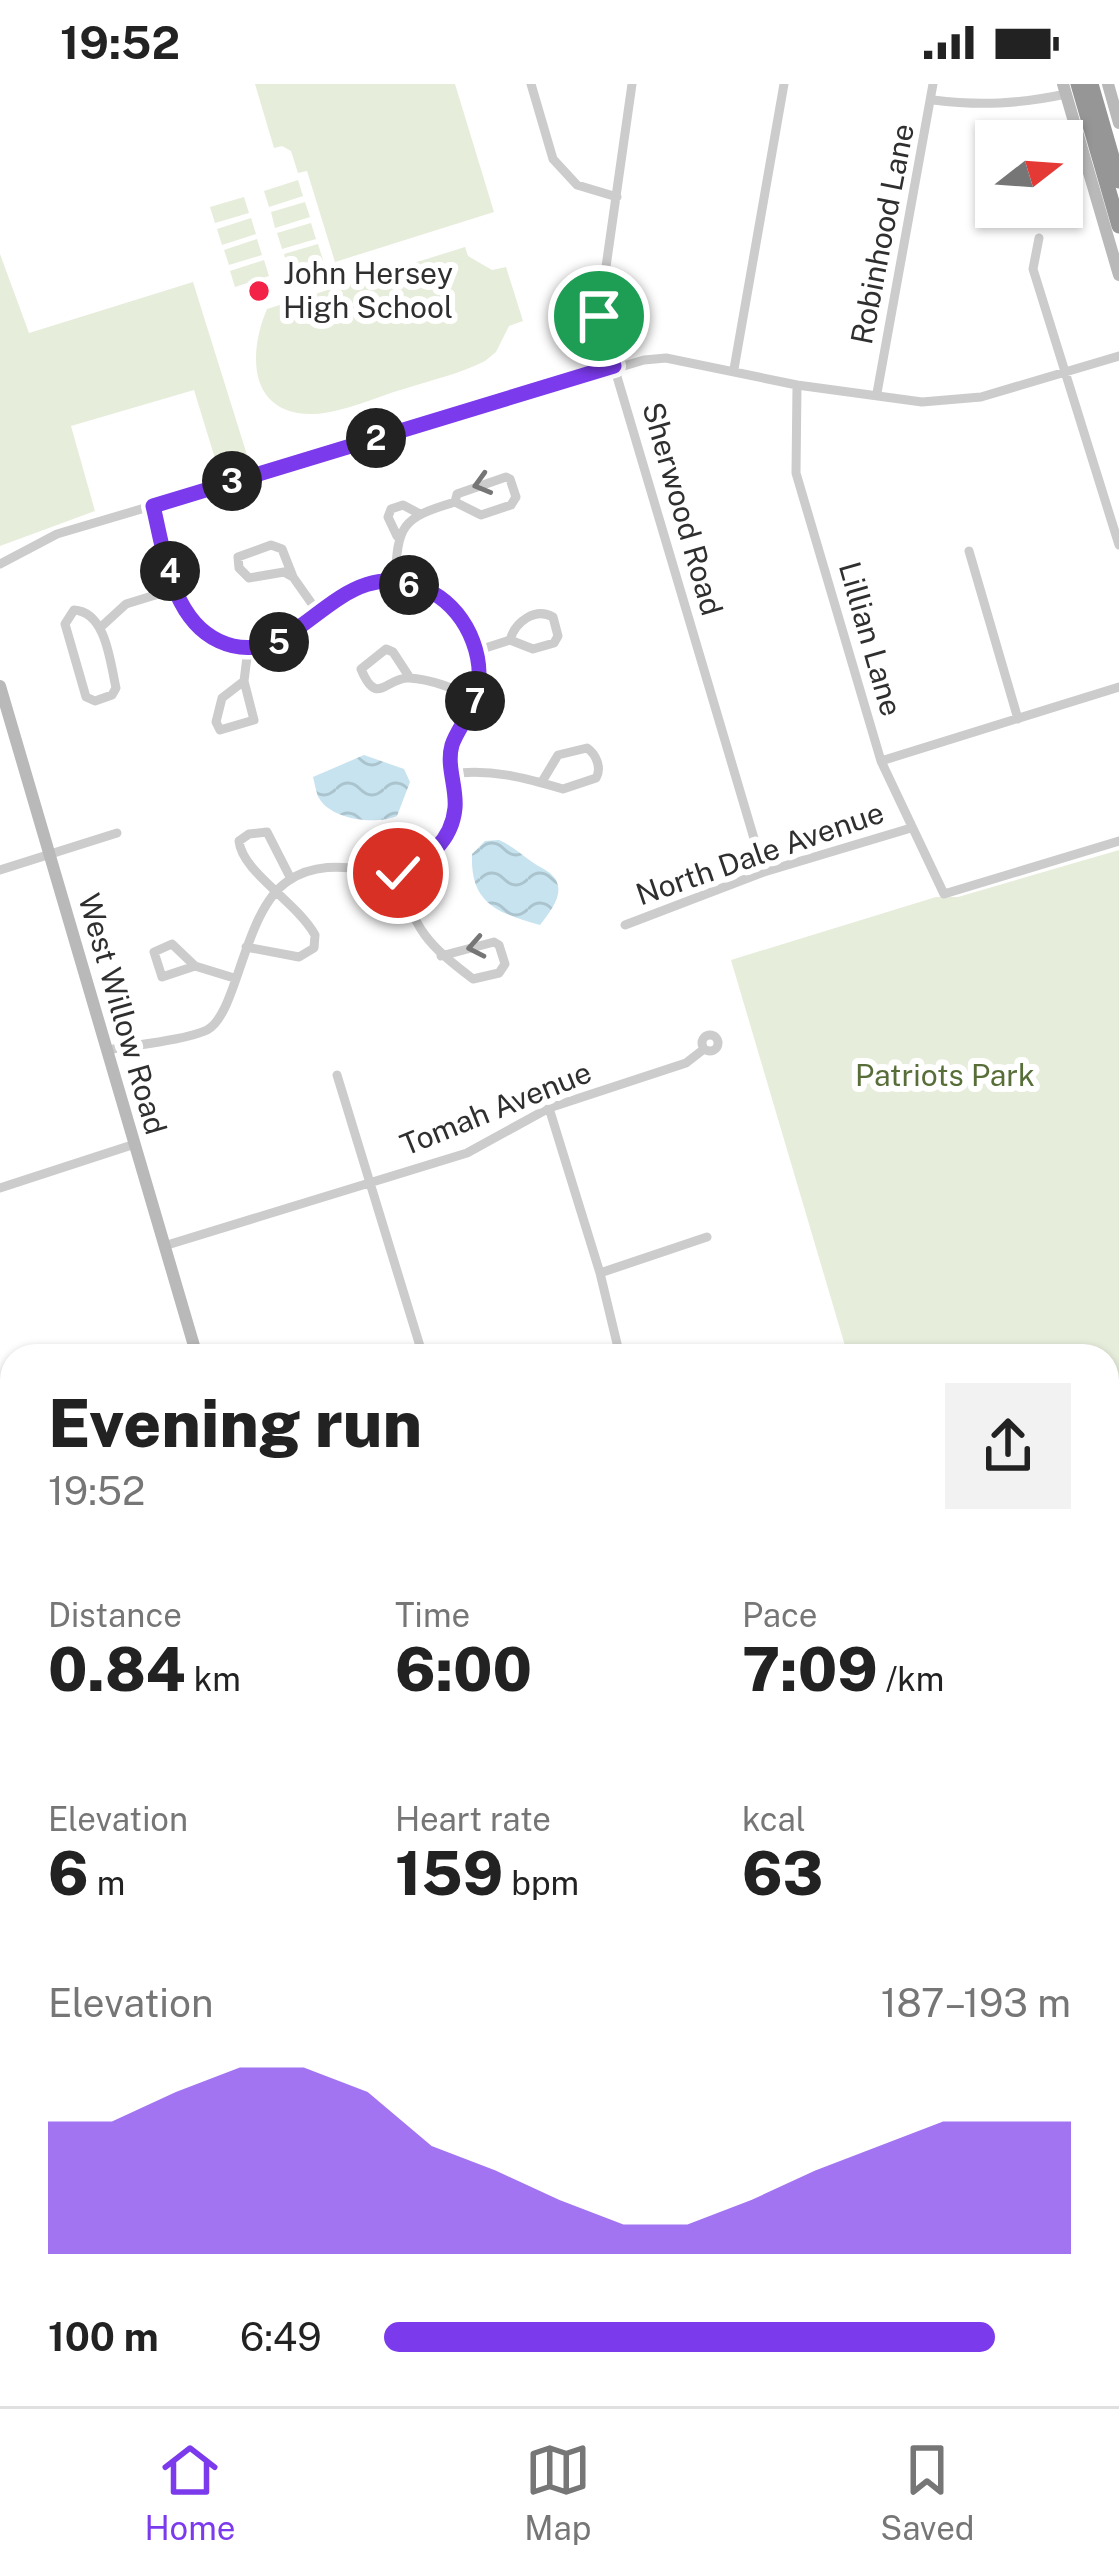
<!DOCTYPE html>
<meta charset="utf-8">
<style>
:root{--surface:#fff;--page:#f2f2f2;--text:#222;--muted:#767676;--line:#e0e0e0;--accent:#7c3aed}
body{margin:0;font-family:"Public Sans",sans-serif;background:var(--page);color:var(--text);height:100vh;display:flex;flex-direction:column;font-size:45px;white-space:nowrap}
*{box-sizing:border-box;margin:0}
p{font-size:39px;color:var(--muted)}
.icon{flex:none;width:66px;height:66px;fill:none;stroke:currentColor;stroke-width:2;stroke-linecap:round;stroke-linejoin:round}
.map{position:relative;flex:1;overflow:hidden}
.sheet{position:absolute;left:0px;top:1260px;width:1119px;height:1062px;display:flex;flex-direction:column;background:var(--surface);border-radius:36px 36px 0 0;box-shadow:0 3px 9px #0004}
.sheet>*{flex:none}
.needle{width:78px;rotate:73deg}
.controls{position:absolute;left:975px;top:36px;display:grid;gap:24px}
.controls a{display:grid;place-items:center;width:108px;height:108px;border-radius:0px;background:var(--surface);box-shadow:0 3px 9px #0004;font-size:60px}
.pin{position:absolute;display:grid;place-items:center;width:102px;height:102px;color:#fff;margin:-51px;border:6px solid #fff;border-radius:50%;box-shadow:0 3px 12px #0007}
.km{position:absolute;width:60px;height:60px;margin:-30px;border-radius:50%;background:#222;color:#fff;font-size:33px;line-height:60px;text-align:center}
.round{display:grid;place-items:center;flex:none;width:126px;height:126px;border-radius:0px;background:var(--page)}
.summary{display:flex;align-items:center;justify-content:space-between;height:204px;padding:0 48px}
h1{font-size:66px;font-weight:800;line-height:90px}
.metrics{display:grid;grid-template-columns:repeat(3,1fr);gap:18px;height:204px;padding:12px 48px}
.metrics div{display:grid;align-content:center}
.metrics b{font-size:60px;font-weight:800}
.metrics small{font-size:33px;font-weight:400}
.metrics p{font-size:33px}
.chart{height:336px;padding:24px 48px}
.chart p{display:flex;justify-content:space-between}
.chart svg{width:100%;height:216px;margin-top:12px;fill:var(--accent);opacity:.7}
ul{padding:0 48px;list-style:none;font-size:39px}
li{display:grid;grid-template-columns:192px 144px 1fr;align-items:center;height:90px}
li i{height:30px;border-radius:15px;background:var(--accent)}
.status{display:flex;justify-content:space-between;align-items:center;height:84px;padding:0 60px;background:var(--surface);direction:ltr}
.status svg{height:33px;fill:currentColor}
.tab-bar{display:flex;justify-content:space-around;align-items:center;height:168px;border-top:3px solid var(--line);background:var(--surface);font-size:33px;color:var(--muted)}
.tab-bar a{display:grid;justify-items:center;gap:6px}
.tab-bar .current{color:var(--accent)}
.map>svg:first-child{display:block}
</style>
<div class="status"><b>19:52</b><svg viewBox="0 0 49 12"><path d="M0 12V9h3v3zM5 12V6h3v6zM10 12V3h3v9zM15 12V0h3v12zM26 1h20v11H26zM47 4h2v5h-2z"/></svg></div>
<div class="map">
<svg width="1119" height="2322" viewBox="0 0 1119 2322">
<defs>
<pattern id="water-waves" width="16" height="10" patternUnits="userSpaceOnUse" patternTransform="scale(3)"><rect width="16" height="10" fill="#c6e3ef"/><path d="M0 5q4-4 8 0t8 0" fill="none" stroke="#aac3cd"/></pattern>
</defs>
<rect width="100%" height="100%" fill="#fff"/>
<path fill="#e7eddb" d="M255 0H455L494 128 335 178 307 87 298 89 291 67 282 62 274 64Z
M298 96 303 112 269 123 264 107Z
M244 113 249 129 215 139 210 123Z
M305 118 310 133 275 144 271 128Z
M251 134 256 150 222 161 217 145Z
M311 139 316 155 282 165 277 149Z
M257 155 262 171 229 181 224 166Z
M318 160 323 176 289 186 284 170Z
M465 163 468 172 492 186 506 183 523 237 509 242 496 268 485 277C460 290 431 296 404 305 375 313 343 329 313 330 248 331 248 269 267 225Z
M0 170 29 249 193 198 247 371 217 381 194 306 71 342 95 427 0 462Z
M264 176 269 192 235 203 230 187Z
M1119 766V1374L1107 1378V1272H848L731 876 936 813H958Z"/>
<path fill="url(#water-waves)" d="M364 671 404 685 410 698 397 732C376 741 331 736 319 714 317 712 314 696 313 693Z
M499 756C515 763 527 776 542 784 571 799 556 821 540 841 498 829 470 820 472 770L485 757Z"/>
<g fill="none" stroke-linecap="round" stroke-linejoin="round">
<path stroke="#ccc" stroke-width="9" d="M531 0 553 75 577 101 617 113
M632 0 599 232 764 788
M933 16C980 22 1019 20 1066 10
M1039 154 1033 185 1119 461
M734 285 784 0
M797 301 796 389 881 677 944 810 1119 757
M877 309 933 0
M397 452 388 433 391 425 403 421 418 429
M969 467 1018 635
M0 480 57 450 644 276 666 274 797 301 922 318 981 313 1119 272
M293 493 284 488 249 494 239 484 238 473 271 461 282 465 293 493 317 527
M395 496C398 441 401 434 455 418L457 410 506 393 510 395 516 413 511 421 481 431 455 418
M74 526C106 528 110 577 116 604L112 611 95 617 86 613 65 540Z
M102 542 126 520 175 505
M476 567 510 556 533 565 554 559 558 552 553 533C535 523 515 538 510 556
M410 594 393 568 386 565 361 585C377 624 386 593 409 594 430 595 457 605 476 615
M244 597 222 614 216 638 220 646 254 636 244 597 248 565
M881 677 1119 603
M450 690C490 684 526 694 563 705L596 694C602 684 596 670 587 664L558 671 543 696
M0 786 117 749
M399 789C413 845 428 861 473 895L499 889 505 880 499 861 494 858 441 872
M625 841 764 788 911 744
M246 863 299 873 314 864 315 851C296 817 242 788 239 757L249 750 267 748 291 795
M195 882 162 893 154 868 172 860 195 882 234 894
M702 959a8 8 0 1 1 16 0a8 8 0 1 1-16 0Z
M108 966C134 961 186 956 207 946 238 930 243 827 288 797 336 764 393 804 427 777 473 738 438 699 454 658 460 641 474 627 476 609 482 559 463 518 414 503 400 498 385 494 370 498 334 507 307 546 280 558 190 596 168 481 153 422
M337 991 423 1272
M549 1024 600 1189 620 1272
M0 1104 135 1060
M164 1162 467 1069 549 1024 686 979 704 965
M600 1189 707 1153
M0 1341 12 1364
M1107 1512 1119 1551
M0 1800 12 1842
M1107 2021 1119 2018
M0 2156 12 2152
M1107 2202 1119 2243
M718 2310 722 2322
M931 2310 935 2322
M125 2322 164 2310"/>
<path stroke="#b9b9b9" stroke-width="12" d="M1063 0 1119 191
M1108 0 1119 39
M0 602 197 1272
M1107 1390 1119 1386
M0 1735 12 1731
M505 2310 509 2322"/>
<path stroke="#969696" stroke-width="15" d="M1078 0 1119 142
M1091 0 1119 97"/>
</g>
<defs><path id="oneway-chevron" d="M-2-3.5L2.5 0L-2 3.5" fill="none" stroke-width="1.6" stroke-linecap="round" stroke-linejoin="round" transform="scale(3)"/></defs>
<g stroke="#767676">
<use href="#oneway-chevron" transform="translate(482 400) rotate(164)"/>
<use href="#oneway-chevron" transform="translate(476 863) rotate(169)"/>
</g>
<g fill="none" stroke-linecap="round" stroke-linejoin="round">
<defs>
<path id="route" d="M398 789C426 778 452 757 455 724 457 703 446 682 452 661 457 646 468 634 473 620 490 581 469 529 433 509 336 456 301 595 219 557 171 535 164 467 153 422L614 282 599 232"/>
</defs>
<use href="#route" stroke="#fff" stroke-width="24"/>
<use href="#route" stroke="#7c3aed" stroke-width="15"/>
</g>
<circle fill="#f32348" stroke="#fff" stroke-width="4.5" cx="259" cy="207" r="12"/>
<g text-anchor="middle" stroke-width="12" stroke-linejoin="round" paint-order="stroke">
<g font-size="30" fill="#2f2f2f" stroke="#fff">
<text transform="translate(883 150) rotate(-79)" y="10">Robinhood Lane</text>
<text transform="translate(682 425) rotate(74)" y="10">Sherwood Road</text>
<text transform="translate(870 555) rotate(74)" y="10">Lillian Lane</text>
<text transform="translate(760 770) rotate(-19)" y="10">North Dale Avenue</text>
<text transform="translate(122 930) rotate(74)" y="10">West Willow Road</text>
<text transform="translate(496 1025) rotate(-22)" y="10">Tomah Avenue</text>
</g>
<g font-size="30" fill="#2f2f2f" stroke="#fff" text-anchor="start">
<text x="283" y="200">John Hersey<tspan x="283" dy="34">High School</tspan></text>
</g>
<g font-size="30" fill="#576e38" stroke="#fff">
<text x="945" y="1002">Patriots Park</text>
</g>
</g>
</svg>
<div class="controls">
<a><svg class="needle" viewBox="-14 -14 28 28"><path d="M0-13l5 13h-10z" fill="#e53935"/><path d="M0 13l5-13h-10z" fill="#767676"/></svg></a>
</div>
<div class="pin" style="left:599px;top:232px;background:#1e9e55"><svg class="icon" aria-label="arrive" viewBox="0 0 24 24"><path d="M6 21V4h12l-3 4 3 4H6"/></svg></div>
<div class="pin" style="left:398px;top:789px;background:#d93025"><svg class="icon" aria-label="check" viewBox="0 0 24 24"><path d="M5 12l5 5 9-10"/></svg></div>
<b class="km" style="left:376px;top:354px">2</b>
<b class="km" style="left:232px;top:397px">3</b>
<b class="km" style="left:170px;top:487px">4</b>
<b class="km" style="left:279px;top:558px">5</b>
<b class="km" style="left:409px;top:501px">6</b>
<b class="km" style="left:475px;top:617px">7</b>
<section class="sheet">
<div class="summary"><div><h1>Evening run</h1><p>19:52</p></div><a class="round"><svg class="icon" aria-label="share" viewBox="0 0 24 24"><path d="M12 15V3M7 8l5-5 5 5M5 13v7h14v-7"/></svg></a></div>
<div class="metrics">
<div><p>Distance</p><b>0.84<small> km</small></b></div>
<div><p>Time</p><b>6:00</b></div>
<div><p>Pace</p><b>7:09<small> /km</small></b></div>
</div>
<div class="metrics">
<div><p>Elevation</p><b>6<small> m</small></b></div>
<div><p>Heart rate</p><b>159<small> bpm</small></b></div>
<div><p>kcal</p><b>63</b></div>
</div>
<div class="chart"><p><span>Elevation</span>187–193 m</p>
<svg viewBox="0 0 160 44" preserveAspectRatio="none"><path d="M0 44V17L10 17L20 11L30 6L40 6L50 11L60 22L70 27L80 33L90 38L100 38L110 33L120 27L130 22L140 17L150 17L160 17V44z"/></svg>
</div>
<ul>
<li><b>100 m</b>6:49<i style="width:89%"></i></li>
</ul>
</section>
</div>
<nav class="tab-bar">
<a class="current"><svg class="icon" aria-label="home" viewBox="0 0 24 24"><path d="M3 11l9-7 9 7M6 9v11h12V9"/></svg>Home</a>
<a><svg class="icon" aria-label="map" viewBox="0 0 24 24"><path d="M3 6l6-2 6 2 6-2v14l-6 2-6-2-6 2zM9 4v14M15 6v14"/></svg>Map</a>
<a><svg class="icon" aria-label="saved" viewBox="0 0 24 24"><path d="M7 4h10v16l-5-4-5 4z"/></svg>Saved</a>
</nav>
